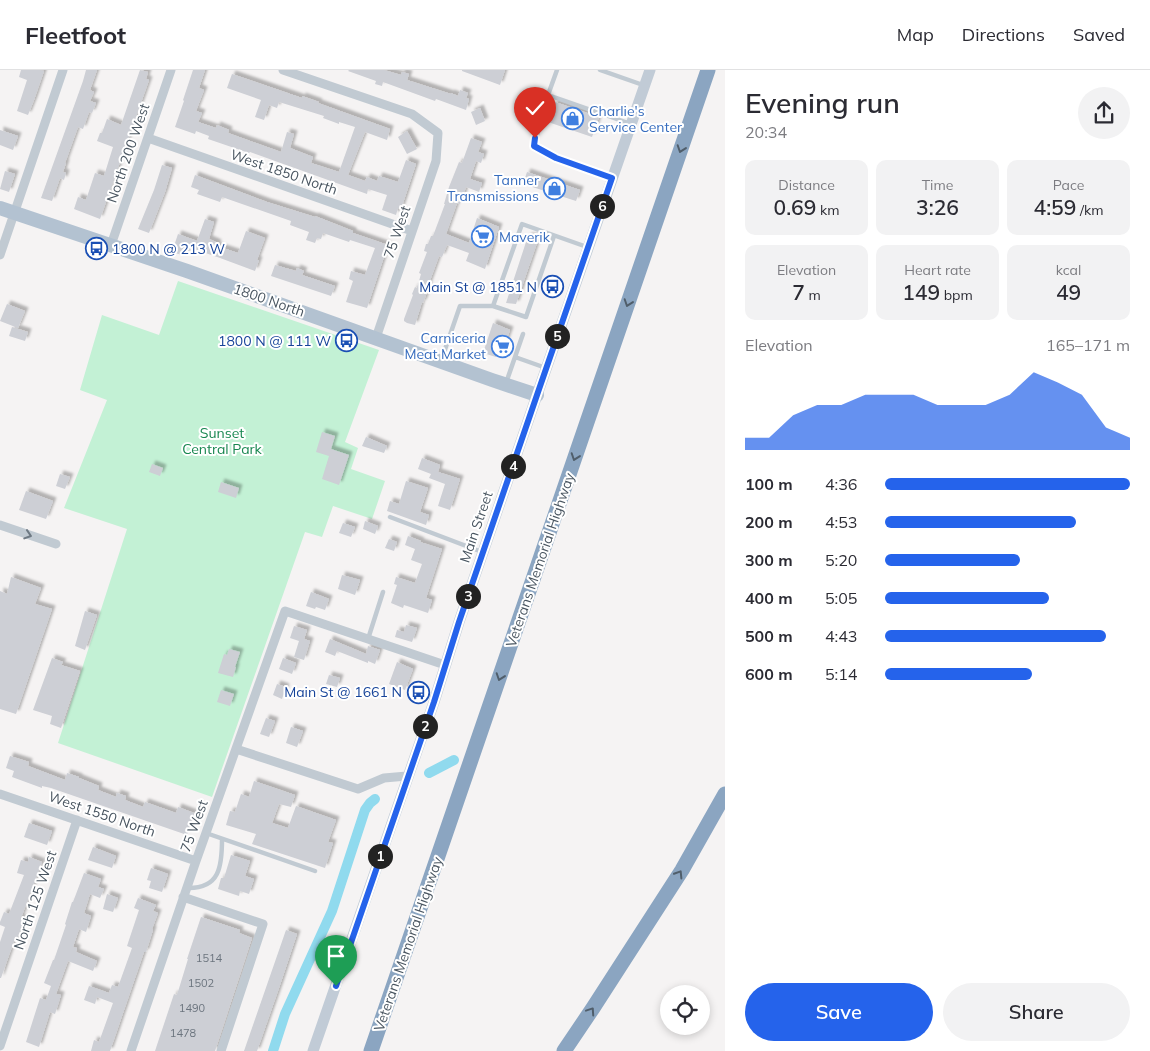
<!DOCTYPE html>
<meta charset="utf-8">
<style>
:root{--surface:#fff;--page:#f2f2f3;--text:#2b2b33;--muted:#7c7c81;--line:#e1e1e2;--accent:#2563eb}
body{margin:0;font-family:Mulish,sans-serif;background:var(--page);color:var(--text);height:100vh;display:flex;flex-direction:column;font-size:19px;white-space:nowrap}
*{box-sizing:border-box;margin:0}
p{font-size:16px;color:var(--muted)}
.icon{flex:none;width:28px;height:28px;fill:none;stroke:currentColor;stroke-width:2;stroke-linecap:round;stroke-linejoin:round}
.map{position:relative;flex:1;overflow:hidden}
.side{display:flex;flex-direction:column;background:var(--surface);width:425px}
.side>*{flex:none}
.controls{position:absolute;left:660px;top:915px;display:grid;gap:10px}
.controls a{display:grid;place-items:center;width:50px;height:50px;border-radius:50%;background:var(--surface);box-shadow:0 2px 8px #0003;font-size:25px}
.pin{position:absolute;display:grid;place-items:center;width:42px;height:42px;color:#fff;margin:-51px -21px;border-radius:50% 50% 50% 0;rotate:-45deg;box-shadow:0 0 5px #0007}
.pin .icon{rotate:45deg}
.km{position:absolute;width:25px;height:25px;margin:-12px;border-radius:50%;background:#222;color:#fff;font-size:14px;line-height:25px;text-align:center}
.round{display:grid;place-items:center;flex:none;width:52px;height:52px;border-radius:26px;background:var(--page)}
.head{display:flex;align-items:center;justify-content:space-between;height:85px;padding:0 20px}
h1{font-size:28px;font-weight:600;line-height:38px}
.stats{display:grid;grid-template-columns:repeat(3,1fr);gap:8px;height:85px;padding:5px 20px}
.stats div{display:grid;align-content:center;border-radius:10px;background:var(--page);text-align:center}
.stats b{font-size:21px;font-weight:600}
.stats small{font-size:14px;font-weight:400}
.stats p{font-size:14px}
.chart{height:140px;padding:10px 20px}
.chart p{display:flex;justify-content:space-between}
.chart svg{width:100%;height:90px;margin-top:5px;fill:var(--accent);opacity:.7}
.primary-button{display:flex;gap:10px;margin-top:auto;padding:10px 20px}
.primary-button a{flex:1;height:58px;border-radius:30px;background:var(--accent);color:#fff;font-size:20px;font-weight:600;line-height:58px;text-align:center}
.primary-button a+a{background:var(--page);color:var(--text)}
ul{padding:0 20px;list-style:none;font-size:16px}
li{display:grid;grid-template-columns:80px 60px 1fr;align-items:center;height:38px}
li i{height:12px;border-radius:6px;background:var(--accent)}
header{display:flex;align-items:center;gap:30px;box-sizing:border-box;height:70px;padding:0 25px;background:var(--surface);border-bottom:1px solid var(--line)}
header strong{font-size:24px}
nav{display:flex;gap:28px;margin-inline-start:auto;font-size:18px}
main{display:flex;flex:1;min-height:0}
.map>svg:first-child{display:block}
</style>
<header>
<strong>Fleetfoot</strong>
<nav><a>Map</a><a>Directions</a><a>Saved</a></nav>
</header>
<main>
<div class="map">
<svg width="725" height="981" viewBox="0 0 725 981">
<defs>
<filter id="shadow"><feDropShadow dx="3.5" dy="-3.5" stdDeviation="1" flood-color="#0004"/></filter>
</defs>
<rect width="100%" height="100%" fill="#f5f3f3"/>
<path fill="#c3f1d5" d="M178 211 379 280 345 372 358 378 351 399 385 411 372 449 333 436 322 467 305 462 212 727 58 673 127 459 64 438 107 330 80 320 102 245 159 265Z"/>
<g fill="none" stroke-linecap="round" stroke-linejoin="round">
<path stroke="#90daee" stroke-width="10" d="M429 703 454 690
M273 981 285 944 332 841 365 740 370 733 375 729"/>
</g>
<path fill="#cdcfd5" filter="url(#shadow)" d="M21 0H40L44 1 34 30 28 45 17 41 27 10 19 7Z
M86 0H97L90 20 94 22 90 31 96 33 92 43 89 42 83 59 78 57 65 93H66L63 102 66 103 64 110 60 108 52 131 41 128 83 11Z
M140 0 148 2 146 9 149 10 100 149 74 139 78 127 86 130 95 103 104 106 113 77 97 71 100 63H102L107 49 121 55Z
M193 0H205L199 18 204 20 196 41 202 43 198 52 216 58 217 55 229 60 228 63 281 82 287 62 294 64 290 78 313 87 311 93 339 102 355 57 339 52V54L323 48 324 46 279 32 277 38 269 35 264 50 255 47 261 30 227 18 232 4 302 28V26L319 32 318 33 365 50 390 59 387 70 365 62 348 105 365 111 367 107 377 111 379 106 398 112 406 90 416 94 401 139 398 138 396 145 382 140 387 125 368 119 367 124 250 82 249 83 208 69 209 66 196 61 195 64 175 57 184 31 183 30Z
M349 0H384L401 5 402 2 409 4 407 10 451 24V23L458 26 460 20 468 23 466 28 469 29 466 40 436 29 435 31 383 12 382 16 375 14 376 11 348 1Z
M462 0H505L500 15 462 1Z
M555 32 599 47 592 67 548 52Z
M480 38 485 51 476 55 471 42Z
M0 60 18 66 13 80 0 75Z
M407 61 417 79 407 84 398 67Z
M471 68 482 72 478 82 484 84 481 93 476 91 470 109 482 113 479 122 466 117 460 134 457 133 446 164 469 173 477 148 499 157 485 199 466 191 469 183 447 175 442 187 439 186 428 216 429 217 423 233 422 232 415 255 407 253 404 251V249L413 225 412 224 415 217 417 218 421 204 419 203 427 182 424 181 426 174H428L431 166H433L445 134H444L449 117 459 92 462 93Z
M162 95 172 98 165 122 149 163 138 159 154 120Z
M5 101 15 104 9 122 0 119Z
M527 102 580 120 576 131 523 114Z
M195 105 267 132 315 147V146L353 161V163L388 175 367 238 346 232 353 211 349 209 351 201 365 205 375 178 350 170 349 172 323 163 321 169 317 168 315 173 306 170 309 162 290 155 291 151 222 127 220 132 197 124 199 120 191 117Z
M205 149 214 152 209 169 218 173 217 176 238 183 246 161 265 168 257 190H259L255 201 220 188 188 177 185 186 172 182 178 164 197 171Z
M528 166 539 167 516 234 506 233Z
M275 195 296 201 297 198 304 201 302 205 335 216 331 226 271 206Z
M7 234 25 241 18 258 0 251Z
M493 253 510 260 505 274 501 272 496 287 483 283Z
M12 257 28 262 25 271 9 266Z
M322 362 335 366 331 379 349 385 339 415 322 409 329 386 316 382Z
M366 367 387 376 384 383 362 376Z
M422 388 440 395 438 402 460 409 450 440 438 436 445 414 429 408 431 404 418 399Z
M152 394 163 398 160 406 149 402Z
M60 404 70 407 65 419 56 416Z
M406 411 428 418 420 442 429 445 426 455 387 441 390 431 399 434Z
M221 412 239 418 236 428 218 422Z
M26 421 53 431 46 449 19 440Z
M365 451 378 456 375 464 363 459Z
M343 453 355 457 351 467 339 463Z
M408 466 421 471 420 472 442 479 426 528 432 530 428 543 404 535 403 538 391 533 397 515 394 514 396 507 415 513 422 494 411 490 415 479 405 475Z
M389 469 397 472 394 481 385 478Z
M342 505 360 510 355 525 338 519Z
M11 507 41 518 35 534 52 539 16 644 0 639V521L7 524Z
M311 522 329 529 325 540 316 537 315 539 306 536Z
M85 541 97 545 85 580 75 576Z
M406 555 417 558 412 572 395 567 397 560 404 562Z
M294 556 307 560 304 569 310 571 304 590 294 587 299 571 290 568Z
M330 569 366 584 368 576 380 580 375 594 368 591V593L337 581 335 586 325 582Z
M229 579 240 582 235 597H236L233 607 218 603 224 584 227 585Z
M52 588 63 592 61 595 80 601 61 658 50 654 52 646 33 640Z
M283 588 296 593 292 604 279 599Z
M397 592 413 599 405 620 389 614Z
M329 605 340 608 337 617 326 614Z
M277 614 286 617 282 629 273 625Z
M221 620 234 624 230 636 217 632Z
M266 648 275 651 269 667 260 664Z
M291 657 303 661 297 677 286 673Z
M10 686 29 692 28 696 65 710 67 703 79 707V708L99 716 98 720 116 727 117 723 126 726 125 730 143 737 145 732 176 743 178 737 194 743 187 765 51 718 42 716V718L12 707 14 701 6 698Z
M254 711 295 725 291 737 279 734 272 753 288 758 296 736 336 750 328 772 333 773 325 798 252 774 256 764 226 755 230 741 235 742 241 724 249 727Z
M29 753 52 761 47 775 24 767Z
M93 777 116 786 112 798 88 790Z
M231 785 250 791 245 806 254 809 249 824 240 821 239 826 218 819 221 808H224Z
M29 787 42 792 21 848 24 849 16 872 14 871 1 908H0V872L5 857 0 855V852L4 842 9 844 24 805 17 803 21 790 28 792Z
M151 798 168 804 162 822 149 818 151 811 147 810Z
M84 803 101 809 98 817 104 819 100 828 90 824 84 843 91 846 86 862 79 859 73 877 77 878 76 882 97 891 93 901 68 891 56 924 61 925 55 944 50 942 39 977 26 972 40 928 46 930 51 916 44 913 53 890H54L66 855 65 854 72 832H73Z
M107 824 118 828 113 842 103 839Z
M138 828 156 835 153 841 158 843 152 859 153 860 146 882H144L134 911 110 981H91L94 970 99 972 113 933 97 927 95 934 84 930 89 916 109 923 112 915 118 917 132 878 127 876 139 840 134 838Z
M201 847 240 860 239 863 252 868 215 981H155L174 924 177 925 188 889H187Z
M286 860 297 864 280 915 257 981H244Z"/>
<g fill="none" stroke-linecap="round" stroke-linejoin="round">
<path stroke="#c1cad2" stroke-width="4.5" d="M600 0 643 15
M548 25 557 0
M611 108 555 88 534 76 548 25 631 54
M493 236 522 154 587 177
M515 287 546 298
M441 291 460 236H493L526 247 554 166
M506 313 523 264
M390 447 482 482
M368 569 383 522
M206 763 315 801
M187 818C220 819 222 796 222 769"/>
<path stroke="#c1cad2" stroke-width="9" d="M283 0 412 44 438 63 436 91 376 268
M148 68 412 161
M111 175 171 0
M0 185 63 0
M0 455 56 474
M236 679 358 719 384 708 407 706
M0 724 196 791
M183 827 263 854 221 981
M0 976 77 750
M131 981 196 791 285 541 445 595"/>
<path stroke="#c1cbd6" stroke-width="11" d="M313 981 434 632 459 552 537 325 650 0"/>
<path stroke="#b3c2d1" stroke-width="14" d="M0 138 187 201 492 310 537 325"/>
<path stroke="#8ba5c1" stroke-width="15" d="M371 981 708 0
M564 981 593 938 682 800 725 724"/>
</g>
<defs><path id="oneway-chevron" d="M-2-3.5L2.5 0L-2 3.5" fill="none" stroke-width="1.6" stroke-linecap="round" stroke-linejoin="round" transform="scale(1.25)"/></defs>
<g stroke="#505e6b">
<use href="#oneway-chevron" transform="translate(681 79) rotate(109)"/>
<use href="#oneway-chevron" transform="translate(628 233) rotate(109)"/>
<use href="#oneway-chevron" transform="translate(575 387) rotate(109)"/>
<use href="#oneway-chevron" transform="translate(500 607) rotate(109)"/>
<use href="#oneway-chevron" transform="translate(679 804) rotate(-58)"/>
<use href="#oneway-chevron" transform="translate(591 941) rotate(-56)"/>
</g>
<use stroke="#6e7983" href="#oneway-chevron" transform="translate(28 465) rotate(18)"/>
<g fill="none" stroke-linecap="round" stroke-linejoin="round">
<defs>
<path id="route" d="M336 916 434 632 459 552 537 325 612 108 556 88 534 76 535 68"/>
</defs>
<use href="#route" stroke="#fff" stroke-width="10"/>
<use href="#route" stroke="#2563eb" stroke-width="6"/>
</g>
<defs>
<symbol id="shop-ring" viewBox="-11 -11 22 22"><circle r="9.5" fill="#fff" stroke="#3f7fe0" stroke-width="1.5"/><path d="M-5-2.5h2.3a2.7 3.5 0 0 1 5.4 0H5L5.5 6h-11ZM-1.5-2.5h3a1.5 2.3 0 0 0-3 0Z" fill="#3f7fe0"/></symbol>
<symbol id="supermarket-ring" viewBox="-11 -11 22 22"><circle r="9.5" fill="#fff" stroke="#3f7fe0" stroke-width="1.5"/><path d="M-6-5.5h2.5l.6 2H6L4.5 2H-2.5L-4.4-4H-6ZM-1.5 3.2a1.3 1.3 0 1 0 .1 0ZM3 3.2a1.3 1.3 0 1 0 .1 0Z" fill="#3f7fe0"/></symbol>
<symbol id="bus-ring" viewBox="-11 -11 22 22"><circle r="9.5" fill="#fff" stroke="#1a4fb4" stroke-width="1.5"/><path d="M-5-6H5V4H4V6H2V4H-2V6H-4V4H-5ZM-3.5-4V0h7V-4ZM-3.5 1.2v1.5H-2V1.2ZM2 1.2v1.5H3.5V1.2Z" fill="#1a4fb4"/></symbol>
</defs>
<g fill-rule="evenodd">
<use href="#shop-ring" x="560" y="36" width="25" height="25"/>
<use href="#shop-ring" x="542" y="106" width="25" height="25"/>
<use href="#supermarket-ring" x="470" y="154" width="25" height="25"/>
<use href="#bus-ring" x="84" y="166" width="25" height="25"/>
<use href="#bus-ring" x="540" y="204" width="25" height="25"/>
<use href="#bus-ring" x="334" y="258" width="25" height="25"/>
<use href="#supermarket-ring" x="490" y="264" width="25" height="25"/>
<use href="#bus-ring" x="406" y="610" width="25" height="25"/>
</g>
<g text-anchor="middle" stroke-width="4" stroke-linejoin="round" paint-order="stroke">
<g font-size="11" fill="#6b747e">
<text x="209" y="892">1514</text>
<text x="201" y="917">1502</text>
<text x="192" y="942">1490</text>
<text x="183" y="967">1478</text>
</g>
<g font-size="14" fill="#366cbe" stroke="#fff" text-anchor="start">
<text x="589" y="46">Charlie's<tspan x="589" dy="16">Service Center</tspan></text>
<text x="539" y="115" text-anchor="end">Tanner<tspan x="539" dy="16">Transmissions</tspan></text>
<text x="499" y="172">Maverik</text>
<text x="486" y="273" text-anchor="end">Carniceria<tspan x="486" dy="16">Meat Market</tspan></text>
</g>
<g font-size="14" fill="#4a5661" stroke="#fff">
<text transform="translate(128 83) rotate(-71)" y="5">North 200 West</text>
<text transform="translate(284 102) rotate(19)" y="5">West 1850 North</text>
<text transform="translate(397 162) rotate(-71)" y="5">75 West</text>
<text transform="translate(269 230) rotate(19)" y="5">1800 North</text>
<text transform="translate(476 457) rotate(-71)" y="5">Main Street</text>
<text transform="translate(540 490) rotate(-71)" y="5">Veterans Memorial Highway</text>
<text transform="translate(102 744) rotate(19)" y="5">West 1550 North</text>
<text transform="translate(194 756) rotate(-70)" y="5">75 West</text>
<text transform="translate(35 830) rotate(-71)" y="5">North 125 West</text>
<text transform="translate(408 874) rotate(-71)" y="5">Veterans Memorial Highway</text>
</g>
<g font-size="14" fill="#164399" stroke="#fff" text-anchor="end">
<text x="112" y="184" text-anchor="start">1800 N @ 213 W</text>
<text x="537" y="222">Main St @ 1851 N</text>
<text x="331" y="276">1800 N @ 111 W</text>
<text x="402" y="627">Main St @ 1661 N</text>
</g>
<g font-size="14" fill="#17864f" stroke="#fff">
<text x="222" y="368">Sunset<tspan x="222" dy="16">Central Park</tspan></text>
</g>
</g>
</svg>
<div class="controls">
<a><svg class="icon" aria-label="locate" viewBox="0 0 24 24"><circle cx="12" cy="12" r="6"/><path d="M12 2v4M12 18v4M2 12h4M18 12h4"/></svg></a>
</div>
<div class="pin" style="left:336px;top:916px;background:#1e9e55"><svg class="icon" aria-label="arrive" viewBox="0 0 24 24"><path d="M6 21V4h12l-3 4 3 4H6"/></svg></div>
<div class="pin" style="left:535px;top:68px;background:#d93025"><svg class="icon" aria-label="check" viewBox="0 0 24 24"><path d="M5 12l5 5 9-10"/></svg></div>
<b class="km" style="left:380px;top:786px">1</b>
<b class="km" style="left:425px;top:656px">2</b>
<b class="km" style="left:468px;top:526px">3</b>
<b class="km" style="left:513px;top:396px">4</b>
<b class="km" style="left:557px;top:266px">5</b>
<b class="km" style="left:602px;top:136px">6</b>
</div>
<section class="side">
<div class="head"><div><h1>Evening run</h1><p>20:34</p></div><a class="round"><svg class="icon" aria-label="share" viewBox="0 0 24 24"><path d="M12 15V3M7 8l5-5 5 5M5 13v7h14v-7"/></svg></a></div>
<div class="stats">
<div><p>Distance</p><b>0.69<small> km</small></b></div>
<div><p>Time</p><b>3:26</b></div>
<div><p>Pace</p><b>4:59<small> /km</small></b></div>
</div>
<div class="stats">
<div><p>Elevation</p><b>7<small> m</small></b></div>
<div><p>Heart rate</p><b>149<small> bpm</small></b></div>
<div><p>kcal</p><b>49</b></div>
</div>
<div class="chart"><p><span>Elevation</span>165–171 m</p>
<svg viewBox="0 0 160 44" preserveAspectRatio="none"><path d="M0 44V38L10 38L20 27L30 22L40 22L50 17L60 17L70 17L80 22L90 22L100 22L110 17L120 6L130 11L140 17L150 33L160 38V44z"/></svg>
</div>
<ul>
<li><b>100 m</b>4:36<i style="width:100%"></i></li>
<li><b>200 m</b>4:53<i style="width:78%"></i></li>
<li><b>300 m</b>5:20<i style="width:55%"></i></li>
<li><b>400 m</b>5:05<i style="width:67%"></i></li>
<li><b>500 m</b>4:43<i style="width:90%"></i></li>
<li><b>600 m</b>5:14<i style="width:60%"></i></li>
</ul>
<div class="primary-button"><a>Save</a><a>Share</a></div>
</section>
</main>
